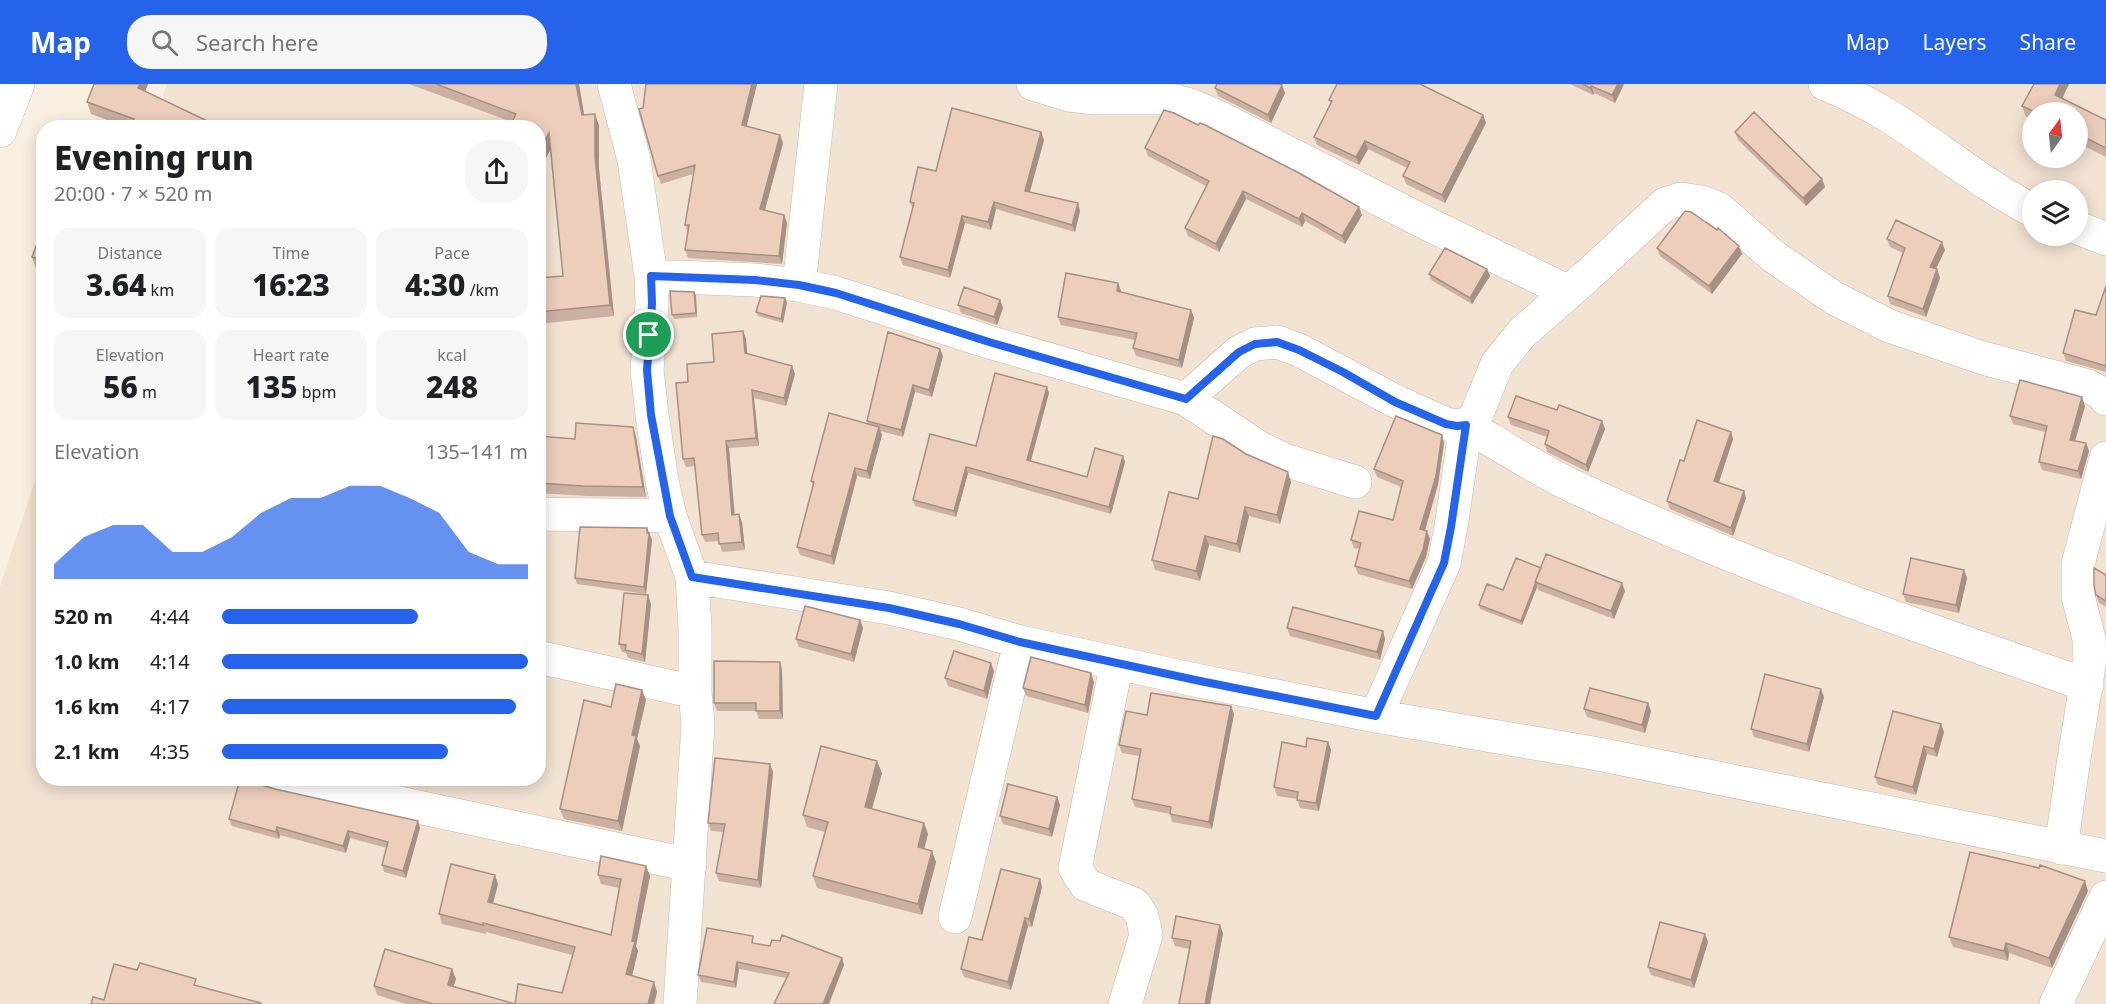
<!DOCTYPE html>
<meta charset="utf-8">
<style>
:root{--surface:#fff;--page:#f6f6f6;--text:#202124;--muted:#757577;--accent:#2563eb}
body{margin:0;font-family:"Noto Sans",sans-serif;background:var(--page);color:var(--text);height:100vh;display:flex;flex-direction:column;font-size:22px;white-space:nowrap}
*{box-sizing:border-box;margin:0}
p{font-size:20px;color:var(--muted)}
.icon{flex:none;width:33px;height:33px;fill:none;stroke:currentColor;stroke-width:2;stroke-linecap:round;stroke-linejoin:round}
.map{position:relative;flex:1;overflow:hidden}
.side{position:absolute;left:36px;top:36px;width:510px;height:666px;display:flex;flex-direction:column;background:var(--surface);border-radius:24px;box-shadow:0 3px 15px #0003}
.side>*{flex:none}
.needle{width:39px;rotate:15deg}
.tools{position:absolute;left:2022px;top:18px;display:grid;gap:12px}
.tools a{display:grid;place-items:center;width:66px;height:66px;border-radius:50%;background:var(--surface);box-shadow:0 3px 15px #0003;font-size:30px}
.pin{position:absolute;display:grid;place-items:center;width:51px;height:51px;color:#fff;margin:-26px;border:3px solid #fff;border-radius:50%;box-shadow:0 2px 6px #0007}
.round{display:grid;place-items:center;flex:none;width:63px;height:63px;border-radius:24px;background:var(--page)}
.overview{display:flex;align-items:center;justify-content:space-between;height:102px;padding:0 18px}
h1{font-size:33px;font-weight:800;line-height:45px}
.stats{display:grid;grid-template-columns:repeat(3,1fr);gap:9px;height:102px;padding:6px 18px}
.stats div{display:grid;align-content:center;border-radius:15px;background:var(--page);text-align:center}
.stats b{font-size:30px;font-weight:800}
.stats small{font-size:16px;font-weight:400}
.stats p{font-size:16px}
.chart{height:168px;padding:12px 18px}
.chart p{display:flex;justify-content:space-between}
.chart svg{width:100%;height:108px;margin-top:6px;fill:var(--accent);opacity:.7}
ul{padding:0 18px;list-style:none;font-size:20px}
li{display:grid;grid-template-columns:96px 72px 1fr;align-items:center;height:45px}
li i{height:15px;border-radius:8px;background:var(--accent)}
header{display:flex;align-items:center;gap:36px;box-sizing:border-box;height:84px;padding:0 30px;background:var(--accent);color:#fff}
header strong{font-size:28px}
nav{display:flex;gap:33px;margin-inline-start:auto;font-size:21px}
.search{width:420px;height:54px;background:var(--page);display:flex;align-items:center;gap:15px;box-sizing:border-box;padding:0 21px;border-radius:24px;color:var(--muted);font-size:22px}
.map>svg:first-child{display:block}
</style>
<header>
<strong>Map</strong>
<div class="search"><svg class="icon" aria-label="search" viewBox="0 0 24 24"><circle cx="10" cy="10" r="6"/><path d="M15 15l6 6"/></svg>Search here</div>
<nav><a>Map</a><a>Layers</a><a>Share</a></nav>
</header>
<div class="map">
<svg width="2106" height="920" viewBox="0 0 2106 920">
<rect width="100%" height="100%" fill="#faf0e2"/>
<path fill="#f1e2d1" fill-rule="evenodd" d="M167 0H2106V920H0V503L43 372 44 694H538V44L153 43ZM2032 28H2078V74H2032ZM2032 106H2078V152H2032Z"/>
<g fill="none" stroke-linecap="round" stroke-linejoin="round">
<defs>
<path id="minor" d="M614 0 634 76 651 192 652 220 647 286 652 331 662 397 670 432 692 493 695 545V608L698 640 680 920
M1033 0 1069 11 1096 14H1164L1190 21 1216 32 1432 142 1569 208
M1825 0C1902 29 1960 89 2032 126
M0 47 18 0
M2078 144 2106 155
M651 192 755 196 799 201 836 209 989 258 1186 315 1258 363 1285 376 1355 398
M799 201 821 0
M1186 315 1239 268 1255 260 1277 258 1299 266 1395 317 1446 340 1457 342 1466 341 1476 332 1497 280 1522 249 1586 193 1665 120 1681 115 1701 118 1719 125 1773 172 1834 214 1889 242 1983 274 2088 302 2103 310 2106 315
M538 430 670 432
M692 493 889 524 959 540 1020 558 1200 597 1376 632 1598 670 2106 772
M538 573 695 608
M1117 579 1075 784 1086 801 1134 820 1142 832 1146 851 1125 920
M1376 632 1444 479 1451 443 1466 341C1502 362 1538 386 1577 404 1742 482 1914 541 2087 601
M282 694 690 781
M2061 764 2073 681 2090 575 2089 555 2078 512V480L2106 374
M955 833 1020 558
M2056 920 2106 813"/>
</defs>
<use href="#minor" stroke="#cab8aa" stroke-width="34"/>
<use href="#minor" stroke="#fff" stroke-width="33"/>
</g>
<path fill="#ccb1a2" d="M148 0 145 7 222 44H129L91 30 87 18Z
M409 0H579L584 30H595L599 42V85L614 232 538 240V194L563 192 550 66 538 88V44L512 38Z
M646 0H757L746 42 780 51 783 59 765 126 784 131 787 139 782 180 688 174 685 166 688 148 685 141 693 90 661 100 658 92 643 24Z
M1570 0H1624L1615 19 1594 9 1593 11Z
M2034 0H2069L2062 14 2106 36V73L2078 59V28H2032V36L2026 33 2022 22Z
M1215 4 1285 9 1271 39 1218 12Z
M1329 16 1483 31 1486 39 1445 119 1406 100 1403 92 1407 84 1368 65 1359 81 1317 61 1314 53 1331 20Z
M1041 48 1044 56 1030 108 1080 127 1075 148 996 125 991 146 965 139 950 194 903 181 900 173 913 126 910 118 936 87Z
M1735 48 1822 95 1825 103 1806 122 1738 56Z
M1145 64 1362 131 1345 160 1305 137 1302 143 1246 115 1219 168 1188 152 1185 144 1206 102 1148 72Z
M44 141V187L36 185 32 173Z
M1887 155 1945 166 1935 185H1937L1940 194 1926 233 1890 220 1888 212 1903 169 1890 163Z
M1657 164 1742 170 1712 210 1660 172Z
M1487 185 1490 192 1472 220 1431 196 1429 190Z
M1118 199 1121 208 1191 226 1194 234 1182 284 1136 272 1133 264 1135 256 1061 241 1058 233Z
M2106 202V288L2066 277 2063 269 2096 231Z
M694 208 696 212 697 233 674 235 672 231Z
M1000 216 1003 224 997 241 961 229 958 221Z
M787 218 783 239 758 232 756 228Z
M743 247 746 255 747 270 795 290 786 322 754 314 759 362 729 364 735 431 742 438 745 466 722 468 719 457 705 458 702 451 695 382 686 383 683 375 714 278Z
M943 272 932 313 915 308 903 353 880 347 882 351 870 395 857 392 834 481 800 471 797 463 813 403 811 397 868 340 867 337Z
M1049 309 1031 377 1087 393 1123 372 1125 378 1111 430 968 389 956 433 915 422 913 416Z
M2085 322 2075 357 2086 359 2089 367 2081 395 2042 386 2039 378 2045 348 2013 340 2010 332Z
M1557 326 1602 337 1605 345 1588 388 1547 368 1545 360 1547 353 1511 341 1508 333Z
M633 343 636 353 646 413 587 412 538 409V352L575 355Z
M1731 348 1733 355 1719 398 1744 407 1746 414 1733 452 1670 425 1667 417 1684 377Z
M1444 359 1438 400 1425 447 1430 455 1426 473 1412 505 1358 490 1355 482 1360 465 1354 464 1351 456 1393 436 1401 403 1377 393 1374 385Z
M1246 370 1291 398 1280 440 1249 432 1240 469 1209 461 1200 497 1155 486 1152 476 1198 415Z
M647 444 652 456 646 510 577 500 575 494Z
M1541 484 1625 507 1614 535 1538 506 1537 503 1522 541 1480 525 1479 521Z
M1964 486 1967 494 1959 529 1906 518 1903 510Z
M2106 491V523L2099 519 2096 511Z
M651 520 645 578 628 574 626 569 622 568 619 560Z
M860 536 863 544 854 578 799 563 796 555Z
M1287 544 1385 555 1380 576 1290 552Z
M780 578 782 586 783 635H759L756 627H717L714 619Z
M994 587 987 615 948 602 945 594Z
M1094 598 1088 629 1026 612 1023 604Z
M1824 613 1809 668 1754 653 1751 645Z
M646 616 637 655 640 662 622 747 564 735 560 725 611 623Z
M1231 622 1234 630 1212 745 1172 738 1170 730 1135 723 1132 715 1139 672 1122 669 1119 661 1147 631Z
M1584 625 1651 627 1645 649 1587 633Z
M1941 640 1944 648 1937 673 1927 670 1916 711 1878 701 1875 693Z
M1328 658 1331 666 1319 727 1300 724 1297 715 1277 712 1274 703 1306 663Z
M773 688 761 804 719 797 716 789 724 748 711 747 708 739Z
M882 689 872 725 924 739 928 750 924 764 936 778 922 831 817 804 813 792 825 748 807 743 803 731Z
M275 705 418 737 420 744 406 794 384 788 382 781 387 764 350 754 346 769 280 751 279 755 232 742 229 735Z
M1057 713 1060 721 1052 753 1003 740 1000 732Z
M646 782 650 792 636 862 638 867 632 892 657 908 654 920H406L377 911 374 902 456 895 453 903 515 920 562 909 572 871 486 848V850L442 840 439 830 498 800 493 819 611 851 619 804 601 800 598 791Z
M1040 795 1042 803 1032 843 1028 842 1011 906 964 893 961 885 982 856Z
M2088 807 2052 884 2009 869 2008 877 1953 863 1949 853Z
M1223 849 1210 920H1179L1190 865 1175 862 1172 854Z
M1705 850 1708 858 1694 904 1651 891 1648 883Z
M755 860 842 874 844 881 786 894 739 885 736 904 701 898 698 891Z"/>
<path fill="#a69084" d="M140 0H148L142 15 138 4Z
M576 0H579L586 42 582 31Z
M752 0H757L745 49 742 41Z
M1618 0H1624L1615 19 1612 11Z
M2060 0H2069L2059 21 2055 11Z
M1282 1 1285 9 1271 39 1268 31Z
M1591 2 1594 9 1593 11 1590 4Z
M595 30 599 42V85L614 232 610 221 595 73Z
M1483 31 1486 39 1445 119 1442 111Z
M1041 48 1044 56 1028 114 1025 107Z
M549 49 553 61 538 88V68Z
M780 51 783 59 763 133 760 125Z
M1365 57 1368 65 1359 81 1356 73Z
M1822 95 1825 103 1806 122 1803 114Z
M1243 107 1246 115 1219 168 1216 160Z
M994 118 996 125 991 146 988 138Z
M1078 119 1080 127 1075 148 1072 141Z
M1359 123 1362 131 1345 160 1342 152Z
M1302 129 1305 137 1302 143 1299 135Z
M784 131 787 139 782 180 779 172Z
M962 132 965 139 950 194 948 186Z
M1942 158 1945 166 1933 191 1930 183Z
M1739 162 1742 170 1712 210 1709 202Z
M1487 185 1490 192 1472 220 1470 214Z
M1937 185 1940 194 1926 233 1923 225Z
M1118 199 1121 207 1120 215 1117 207Z
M694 208 696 212 697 233 696 229Z
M785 214 787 218 783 239 781 235Z
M1000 216 1003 224 997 241 994 233Z
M1191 226 1194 234 1182 284 1179 276Z
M743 247 746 255 748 277 745 269Z
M940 265 943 272 932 313 929 306Z
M792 282 795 290 786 322 784 314Z
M913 301 915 308 903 353 901 346Z
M1047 303 1049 309 1029 383 1027 376Z
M752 306 754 314 759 362 756 354Z
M2082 313 2085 322 2073 364 2070 356Z
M1602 337 1605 345 1588 388 1586 381Z
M633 343 636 353 646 413 643 403Z
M879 343 882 351 870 395 867 387Z
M1731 348 1733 355 1717 404 1714 397Z
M1442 351 1444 359 1438 400 1423 453 1420 445Z
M726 357 729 364 735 439 732 431Z
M2086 359 2089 367 2081 395 2078 387Z
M1123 372 1125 378 1111 430 1109 423Z
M966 383 968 389 956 433 954 427Z
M855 384 857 392 834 481 831 472Z
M1288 388 1291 398 1280 440 1277 431Z
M1744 407 1746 414 1733 452 1731 444Z
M1245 423 1249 432 1240 469 1237 460Z
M739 430 742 438 745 466 742 458Z
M647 444 652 456 646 510 644 503Z
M1427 447 1430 455 1426 473 1412 505 1409 497Z
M1205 452 1209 461 1200 497 1196 487Z
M1964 486 1967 494 1959 529 1956 521Z
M539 493 542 501 538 514V495Z
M1536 499 1537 503 1522 541 1521 537Z
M1622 499 1625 507 1614 535 1611 527Z
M648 511 651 520 645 578 642 570Z
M860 536 863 544 854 578 851 570Z
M1383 547 1385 555 1380 576 1377 568Z
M780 578 782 586 783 635 780 627Z
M991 579 994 587 987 615 984 607Z
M1091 589 1094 598 1088 629 1085 621Z
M1821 605 1824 613 1809 668 1807 660Z
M642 606 646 616 637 655 640 662 622 747 618 737 632 651Z
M1648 619 1651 627 1645 649 1642 641Z
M1231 622 1234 630 1212 745 1209 738Z
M1941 640 1944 648 1937 673 1934 665Z
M1328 658 1331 666 1319 727 1316 719Z
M1924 662 1927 670 1916 711 1913 703Z
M877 677 882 689 869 735 865 723Z
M770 680 773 688 761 804 758 796Z
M1057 713 1060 721 1052 753 1049 745Z
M418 737 420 744 406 794 403 787Z
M924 739 928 750 922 774 918 763Z
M277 743 280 751 279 755 276 748Z
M348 747 350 754 346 769 343 762Z
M932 767 936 778 922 831 918 820Z
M646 782 650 792 636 862 638 867 630 900 626 890Z
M495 791 498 800 491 827 488 818Z
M1040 795 1042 803 1032 843 1029 835Z
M2085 797 2088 807 2052 884 2049 874Z
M1025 834 1028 842 1011 906 1008 898Z
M1220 841 1223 849 1210 920H1205Z
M1705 850 1708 858 1694 904 1691 896Z
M2006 859 2009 869 2008 877 2004 867Z
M842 874 844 881 829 920H823Z
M737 878 739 885 736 904 734 898Z
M452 885 456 895 451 910 448 901Z
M654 898 657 908 654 920H648Z"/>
<path fill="#edcebc" stroke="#a69084" stroke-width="1.5" d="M94 0H140L138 4 222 44H130L134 35 87 18Z
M436 0H576L582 31 595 30V73L610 221 538 228V194L563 192 549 49 538 68V44H509L516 30Z
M646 0H752L742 41 780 51 760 125 784 131 779 172 685 166 689 141H685L695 81 658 92 639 25 643 24Z
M1217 0H1279L1282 1 1268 31 1215 4Z
M1337 0H1420L1483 31 1442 111 1403 92 1410 78 1365 57 1356 73 1314 53 1332 17 1329 16Z
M1583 0H1618L1612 11 1591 2 1590 4Z
M2034 0H2060L2055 11 2106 36V64L2078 50V28H2035L2022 22Z
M952 24 1041 48 1025 107 1078 119 1072 141 994 118 988 138 962 132 948 186 900 173 914 119 910 118 918 83 936 87Z
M1164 26 1174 29 1198 41 1200 39 1205 41 1299 89 1359 123 1342 152 1302 129 1299 135 1243 107 1216 160 1185 144 1209 97 1145 64Z
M1754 28 1822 95 1803 114 1735 48Z
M1685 127 1691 128 1717 146 1718 144 1739 162 1709 202 1657 164Z
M1896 136 1942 158 1930 183 1937 185 1923 225 1888 212 1905 164 1887 155Z
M44 141V177L32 173Z
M1445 164 1487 185 1470 214 1429 190Z
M1066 189 1118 199 1117 207 1191 226 1179 276 1133 264 1137 249 1058 233Z
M2106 202V282L2063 269 2075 226 2096 231Z
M964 203 1000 216 994 233 958 221Z
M670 207 694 208 696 229 672 231Z
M761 212 785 214 781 235 756 228Z
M743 247 745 269 792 282 784 314 752 306 756 354 726 357 732 431 739 430 742 458 719 460 718 449 702 451 694 374 683 375 676 299 688 298 687 280 714 278 712 250Z
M888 248 940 265 929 306 913 301 901 346 867 337Z
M995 289 1047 303 1027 376 1087 393 1095 364 1123 372 1109 423 966 383 954 427 913 416 930 350 976 362Z
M2020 296 2082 313 2070 356 2086 359 2078 387 2039 378 2047 342 2010 332Z
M1516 312 1557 326 1559 321 1602 337 1586 381 1545 360 1549 347 1508 333Z
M829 329 879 343 867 387 855 384 831 472 797 463 814 398 811 397Z
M1396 332 1442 351 1436 392 1420 445 1427 447 1423 466 1409 497 1355 482 1361 459 1351 456 1359 427 1393 436 1403 397 1374 385Z
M1697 336 1731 348 1714 397 1744 407 1731 444 1667 417 1680 376 1684 377Z
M576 339 633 343 643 403 583 402 538 399V352L575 355Z
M1213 352 1223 355 1246 370 1288 388 1277 431 1245 423 1237 460 1205 452 1196 487 1152 476 1169 408 1198 415Z
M580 443 647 444V449H649L644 503 575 494Z
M1546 470 1622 499 1611 527 1535 498Z
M1516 474 1541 484 1535 498H1536L1521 537 1479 521 1487 500 1503 506Z
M1911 474 1964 486 1956 521 1903 510Z
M2094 484 2106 491V517L2096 511 2094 502Z
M624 509 648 511 642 570 625 566 626 561 619 560Z
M805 522 860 536 851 570 796 555Z
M1293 523 1383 547 1377 568 1287 544Z
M954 567 991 579 984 607 945 594Z
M1031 573 1091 589 1085 621 1023 604Z
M714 577 780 578V627H756V619H714Z
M1765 590 1821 605 1807 660 1751 645Z
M616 600 642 606 632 651 636 652 618 737 560 725 584 616 611 623Z
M1590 604 1648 619 1642 641 1584 625Z
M1151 609 1231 622 1209 738 1170 730 1171 723 1132 715 1141 665 1119 661 1126 627 1147 631Z
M1893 627 1941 640 1934 665 1924 662 1913 703 1875 693Z
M1307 654 1328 658 1316 719 1297 716 1298 708 1274 703 1282 658 1306 663Z
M821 662 877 677 865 723 924 739 918 763 932 767 918 820 813 792 828 738 803 731Z
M715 674 770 680 758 796 716 789 725 740 708 739Z
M240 695 275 705 418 737 403 787 382 781 388 758 348 747 343 762 277 743 276 748 229 735Z
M1008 700 1057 713 1049 745 1000 732Z
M1970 768 2039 784 2040 781 2085 797 2049 874 2006 859 2004 867 1949 853Z
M601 772 646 782 632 857 635 858 626 890 654 898 648 920H433L374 902 385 865 452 885 448 901 515 920 518 900 562 909 575 863 483 839V841L439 830 451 780 495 791 488 818 611 851 621 795 598 791Z
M1001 785 1040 795 1029 835 1025 834 1008 898 961 885 969 853 982 856Z
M1176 832 1220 841 1205 920H1179L1191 857 1172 854Z
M1660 838 1705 850 1691 896 1648 883Z
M707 844 753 852 752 859 770 862 772 856 780 857 782 851 842 874 823 920H774L789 889 737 878 734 898 698 891Z
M140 879 196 895 194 901 261 919V920H91L93 913 104 916 114 880 137 886Z"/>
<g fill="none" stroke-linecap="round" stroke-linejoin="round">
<defs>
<path id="route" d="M651 192 755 196 799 201 836 209 989 258 1186 315 1239 268 1255 260 1277 258 1299 266 1343 288 1395 318 1446 340 1457 342 1466 341 1451 443 1444 479 1376 632 1200 597 1020 558 959 540 889 524 692 493 670 432 651 331 647 286 652 220Z"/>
</defs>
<use href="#route" stroke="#fff" stroke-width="12"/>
<use href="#route" stroke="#2563eb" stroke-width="8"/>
</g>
</svg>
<div class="tools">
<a><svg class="needle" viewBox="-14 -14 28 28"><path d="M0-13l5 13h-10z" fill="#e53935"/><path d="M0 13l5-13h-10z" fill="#757577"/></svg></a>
<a><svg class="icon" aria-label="layers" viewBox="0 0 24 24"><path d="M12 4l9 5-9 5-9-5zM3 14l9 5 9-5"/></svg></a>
</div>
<div class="pin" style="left:649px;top:251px;background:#1e9e55"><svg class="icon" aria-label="arrive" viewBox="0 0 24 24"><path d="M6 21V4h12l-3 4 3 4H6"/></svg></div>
<section class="side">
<div class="overview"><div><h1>Evening run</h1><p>20:00 · 7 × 520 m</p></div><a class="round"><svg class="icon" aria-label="share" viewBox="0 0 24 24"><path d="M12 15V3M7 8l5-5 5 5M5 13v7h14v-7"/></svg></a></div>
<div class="stats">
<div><p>Distance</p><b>3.64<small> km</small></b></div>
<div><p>Time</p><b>16:23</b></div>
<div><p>Pace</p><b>4:30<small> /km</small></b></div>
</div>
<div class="stats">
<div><p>Elevation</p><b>56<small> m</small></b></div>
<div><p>Heart rate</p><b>135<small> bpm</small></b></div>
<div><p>kcal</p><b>248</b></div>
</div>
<div class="chart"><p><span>Elevation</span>135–141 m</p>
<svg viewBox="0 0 160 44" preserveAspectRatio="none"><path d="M0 44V38L10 27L20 22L30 22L40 33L50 33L60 27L70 17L80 11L90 11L100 6L110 6L120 11L130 17L140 33L150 38L160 38V44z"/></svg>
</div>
<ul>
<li><b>520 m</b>4:44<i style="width:64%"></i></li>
<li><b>1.0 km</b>4:14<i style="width:100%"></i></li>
<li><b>1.6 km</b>4:17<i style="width:96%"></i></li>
<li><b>2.1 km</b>4:35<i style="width:74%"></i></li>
</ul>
</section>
</div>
